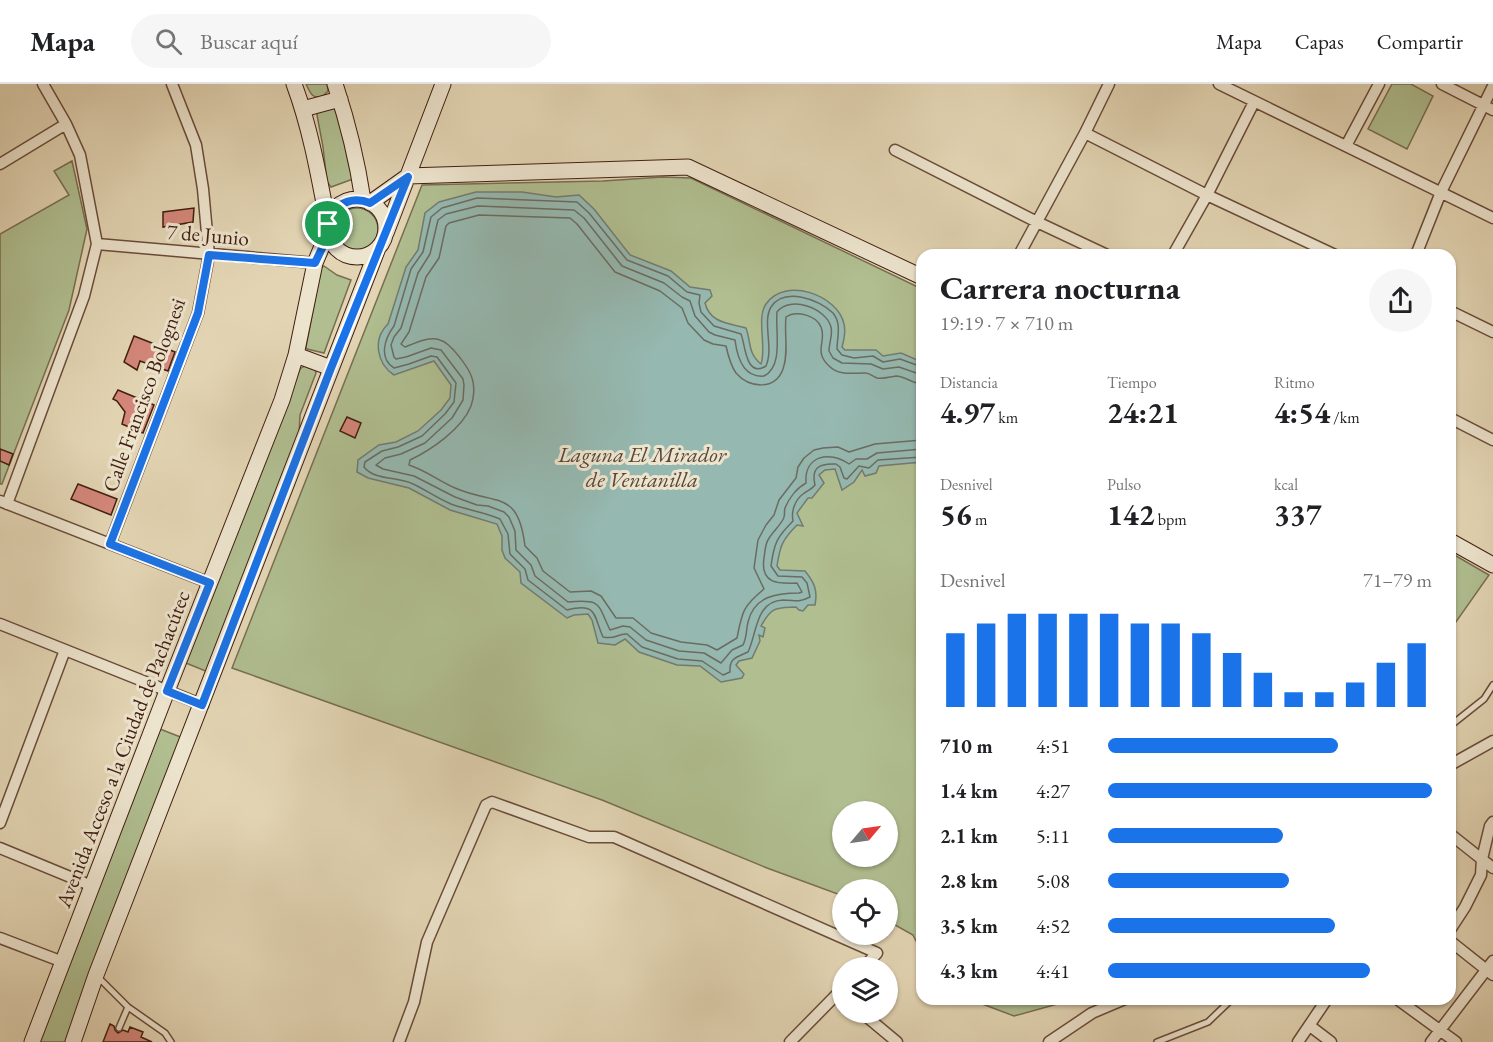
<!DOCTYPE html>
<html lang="es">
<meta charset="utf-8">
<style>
:root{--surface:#fff;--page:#f6f6f6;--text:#202124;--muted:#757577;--line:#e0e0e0;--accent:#1a73e8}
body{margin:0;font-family:"EB Garamond",serif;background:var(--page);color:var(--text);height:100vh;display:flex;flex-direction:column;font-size:22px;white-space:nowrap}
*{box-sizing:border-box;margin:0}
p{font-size:20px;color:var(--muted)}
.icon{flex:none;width:33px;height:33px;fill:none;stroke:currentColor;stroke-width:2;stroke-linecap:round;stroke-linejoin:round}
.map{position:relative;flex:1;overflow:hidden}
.details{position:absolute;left:916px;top:165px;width:540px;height:756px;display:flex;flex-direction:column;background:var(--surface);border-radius:18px;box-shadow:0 2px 4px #0004}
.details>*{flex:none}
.needle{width:39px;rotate:61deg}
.buttons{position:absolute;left:832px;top:717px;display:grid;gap:12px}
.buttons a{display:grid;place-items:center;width:66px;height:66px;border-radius:50%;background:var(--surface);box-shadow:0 2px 4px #0004;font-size:30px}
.pin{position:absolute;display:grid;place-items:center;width:51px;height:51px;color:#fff;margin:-26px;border:3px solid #fff;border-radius:50%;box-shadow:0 2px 6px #0007}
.round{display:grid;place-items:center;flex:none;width:63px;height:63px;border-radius:32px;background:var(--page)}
.summary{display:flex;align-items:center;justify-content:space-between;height:102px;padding:0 24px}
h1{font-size:33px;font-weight:700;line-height:45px}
.metrics{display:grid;grid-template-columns:repeat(3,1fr);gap:9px;height:102px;padding:6px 24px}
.metrics div{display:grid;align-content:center}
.metrics b{font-size:30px;font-weight:700}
.metrics small{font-size:16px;font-weight:400}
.metrics p{font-size:16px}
.chart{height:168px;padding:12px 24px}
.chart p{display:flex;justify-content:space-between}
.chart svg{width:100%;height:108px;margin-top:6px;stroke:var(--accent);stroke-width:6}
ul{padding:0 24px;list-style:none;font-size:20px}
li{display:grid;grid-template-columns:96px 72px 1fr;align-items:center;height:45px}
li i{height:15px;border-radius:8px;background:var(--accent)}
header{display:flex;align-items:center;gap:36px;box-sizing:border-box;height:84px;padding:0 30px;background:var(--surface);border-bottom:2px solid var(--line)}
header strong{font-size:28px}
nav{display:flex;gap:33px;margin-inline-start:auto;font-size:21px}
.search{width:420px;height:54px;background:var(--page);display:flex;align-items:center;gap:15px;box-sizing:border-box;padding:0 21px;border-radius:33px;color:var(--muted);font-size:22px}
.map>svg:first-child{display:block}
</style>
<header>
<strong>Mapa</strong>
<div class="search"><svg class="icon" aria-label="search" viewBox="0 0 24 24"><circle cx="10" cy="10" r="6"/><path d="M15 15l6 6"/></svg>Buscar aquí</div>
<nav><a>Mapa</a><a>Capas</a><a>Compartir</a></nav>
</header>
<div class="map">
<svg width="1493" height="958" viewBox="0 0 1493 958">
<rect width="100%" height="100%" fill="#e3d5b4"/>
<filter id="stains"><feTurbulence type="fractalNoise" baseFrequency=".00333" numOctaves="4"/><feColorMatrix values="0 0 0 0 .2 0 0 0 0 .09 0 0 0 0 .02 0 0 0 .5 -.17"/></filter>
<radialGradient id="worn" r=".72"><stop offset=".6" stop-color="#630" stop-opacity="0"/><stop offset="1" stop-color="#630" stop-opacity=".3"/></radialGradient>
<path fill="#b0be90" stroke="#786e50" stroke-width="1.5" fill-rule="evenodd" d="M306 0H327L328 7 323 12C313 16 310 9 306 0Z
M1392 0H1411L1433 12 1407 65 1368 45Z
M336 23 353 95 331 103 327 98 323 63 317 31 318 28Z
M72 77 87 145 69 226 2 400H0V150L69 111 54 87Z
M663 93 691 94 922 205V869L913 851 888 837V806H843V812L767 784 602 716 232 584 422 101 603 97ZM843 728H888V772H843Z
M336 145a21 21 0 1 1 42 0a21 21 0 1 1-42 0Z
M324 182 337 191 351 196 324 269 307 265 306 263 321 184Z
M306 281 315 285 316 289 300 331 299 351 208 588 186 579 300 285Z
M1451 469 1489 491 1451 545Z
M160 645 183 654 65 958H39Z
M969 915H1111L1061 919 1014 932Z"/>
<path fill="#95b8b0" stroke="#737b70" stroke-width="1.5" d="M476 108H522L556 113 579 111 594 125 630 171 671 187 690 203 710 206 712 212 705 219C710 239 728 239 746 244 751 258 748 270 761 280 767 263 756 234 766 220 785 192 838 211 844 240 846 248 844 256 842 263L845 266H876L883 272 901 269 922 278V378L879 382 876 389 865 392 862 386 854 398 842 406 835 385 825 386 819 391 824 399 812 414H808L797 429 803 442 797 441C782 456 780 462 777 482L780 486 805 487C814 498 818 506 815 521H808L803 527 799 526 796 523C776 524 772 522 761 542L765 544 763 553 759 551 760 557 752 574 739 577 736 581 744 590 742 594 721 598 700 582 677 581 639 568 625 555 615 561 598 559 592 536 588 530 574 531 567 534 521 499 520 488 505 474 502 466V452L497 440 450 426 409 404 368 394 357 388 358 376 379 361 396 358 418 347 441 326 450 314 451 301 434 277 394 291C377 280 372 255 388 240L406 183 418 166 425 129 439 118Z"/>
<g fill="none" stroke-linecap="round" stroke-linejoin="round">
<path stroke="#6b6c60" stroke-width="1.5" d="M922 283 900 275 883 278 873 272 854 274 842 271 837 265C837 253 842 240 833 229 819 215 784 203 771 223 762 238 774 264 766 282 745 295 745 258 741 250L714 242 701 228 699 219 700 211 687 208 668 192 627 176 589 129 577 118 477 114 442 124 431 133 423 168 411 185 394 242C385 254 378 274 394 284L409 280 431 272 437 273 456 299 454 318 445 330 422 352 398 363 382 367 365 378 364 383C375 397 397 392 413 400 426 406 437 414 451 420 467 426 484 428 500 435L508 450 510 470 525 485 528 496 567 526C598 518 593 531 603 553 616 556 618 549 627 550L642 563 678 575 702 577 723 591 730 588C729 573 738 573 748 568 757 550 755 517 783 516 796 516 798 519 810 513L807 499 802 493 778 492 771 482C774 459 777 453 793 437 791 427 795 416 803 410 808 406 811 406 815 401 811 384 819 379 836 380L840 383 844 394 847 395 859 382 869 384 878 376 922 373
M922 291 899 283 883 285 871 280 842 279 833 274 829 267C829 259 833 251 831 243 826 224 790 211 777 228 775 247 784 282 764 292 743 294 737 272 735 256L715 251 709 248 695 232 690 217 682 213 664 199 622 182 584 134 574 126 478 122 446 130 438 136 430 170 418 189 401 244 394 253 391 261 394 273 396 275 406 273 431 264 441 266 463 295 464 301 463 316 452 334 425 359 401 370 385 374 376 381 383 385 414 392 455 413 477 421 488 422 504 428 509 433 515 447 516 466 531 481 535 492 568 518C602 515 597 519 610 546L623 542 630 543 646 556 679 567 704 569 721 579 732 566 743 561C747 553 746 546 748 538 754 512 777 509 799 509L802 508 797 499C778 500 760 500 764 474 765 468 765 461 768 456 771 449 783 439 784 433 785 430 784 427 785 424 789 414 797 404 806 399 804 372 829 366 849 380L856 375H867L877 369 922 365
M922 300C913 300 905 292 896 292 889 293 884 295 877 294 872 292 870 289 865 289 852 289 839 292 829 282 813 267 827 257 821 243 816 231 796 226 786 233 784 251 789 268 783 285 775 307 749 304 736 289 731 282 728 271 726 262L713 260 704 256 688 239 682 224 660 207 615 188 577 140 570 134 479 131 449 139 446 142 439 174 426 193 409 248 401 260 405 263C415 259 429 252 440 256 451 259 469 284 472 294 475 302 474 314 471 322 462 345 431 366 410 376L409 381C425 386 439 397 455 404 497 422 518 405 525 462L537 474 543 487 570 508 591 507 601 512 616 534H633L651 549 681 558 707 561 717 566 737 554C742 528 743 522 764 505L754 484 758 456 766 441 774 431 779 416 796 394 798 383 804 374 814 366 823 364 838 363 849 368 875 360 922 356"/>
</g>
<path fill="#d4877a" stroke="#411f11" stroke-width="1.5" d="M194 124 193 138 163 143V128Z
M134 252 175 268 168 287 140 277 137 286 124 278Z
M118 306 154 321 143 349 122 340 125 328 117 317 113 315Z
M347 333 361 339 355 354 340 347Z
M0 365 13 370 9 381 0 377Z
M78 400 117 415 111 431 71 415Z
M110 940 114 942 115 946 118 949 123 946 128 948 130 943 143 948 141 953 152 958H103Z"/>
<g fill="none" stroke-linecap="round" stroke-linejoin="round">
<defs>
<path id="lane" d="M1450 642 1484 615 1493 601
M97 892 128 923 165 949 171 958
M119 944 128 923
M1157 958 1208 938 1232 915"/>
<path id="street" d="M1219 0 1493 134
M1442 0 1493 26
M1085 49 1207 111 1335 171
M1346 62 1379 0
M895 66 1037 138 1107 171
M0 80 66 40
M97 160 315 179
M1019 171 1085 49 1109 0
M1173 171 1207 111 1254 18
M1416 171 1441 108 1493 2
M1450 227 1493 248
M1450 334 1493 356
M0 417 210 499
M7 420 84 212 97 160 80 71 66 40 43 0
M110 460 198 229 209 171 203 105 196 61 172 0
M0 540 203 621
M1450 681 1493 657
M0 739 65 566
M1450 750 1493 784
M0 764 92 802
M1450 846 1465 823 1481 791 1482 775 1490 742 1493 738
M0 854 63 878
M1450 857 1493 891
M1397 915 1456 958
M861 928 897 958
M1310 942 1331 958
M399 958 414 918 427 858 486 721 492 718 589 753H614L877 869 863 884
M790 958 843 904
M1049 958 1092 929 1125 915
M1298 958 1327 915
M1431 958 1493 877"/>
<path id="secondary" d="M294 0C311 46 319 93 328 140
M335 0C348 39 357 76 363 116
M303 25 340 15
M408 92 688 83 922 193
M328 144a29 29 0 1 1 58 0a29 29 0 1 1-58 0Z
M370 119 408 92
M386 149 443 0
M296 271 331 284
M1450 457 1493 481
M32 958 167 607 282 316 296 271 315 179 328 148
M73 958 96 891 378 164"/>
</defs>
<use href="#lane" stroke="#6a4c3a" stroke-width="8"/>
<use href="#street" stroke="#6a4c3a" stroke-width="13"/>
<use href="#secondary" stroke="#411f11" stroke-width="17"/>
<use href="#lane" stroke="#ede4ce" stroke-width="5"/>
<use href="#street" stroke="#ede4ce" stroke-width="10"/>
<use href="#secondary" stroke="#ede4ce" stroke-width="15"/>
</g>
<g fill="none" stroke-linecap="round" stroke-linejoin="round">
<defs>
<path id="route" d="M408 93 331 284 202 621 167 607 210 499 110 460 198 229 209 171 315 179C319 170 326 158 328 148 329 143 328 139 330 134 337 117 355 113 370 119Z"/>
</defs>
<use href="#route" stroke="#fff" stroke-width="12"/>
<use href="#route" stroke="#1a73e8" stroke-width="8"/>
</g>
<g text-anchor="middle" stroke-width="6" stroke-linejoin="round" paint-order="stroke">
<g font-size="21" fill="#411f11" stroke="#ede4ce">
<text transform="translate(208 151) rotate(5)" y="7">7 de Junio</text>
<text transform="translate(144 311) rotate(-70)" y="7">Calle Francisco Bolognesi</text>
<text transform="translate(123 665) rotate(-69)" y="7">Avenida Acceso a la Ciudad de Pachacútec</text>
</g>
<g font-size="22" font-style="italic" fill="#564539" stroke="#ede4ce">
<text x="642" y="378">Laguna El Mirador<tspan x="642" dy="25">de Ventanilla</tspan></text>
</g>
</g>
<rect width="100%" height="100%" filter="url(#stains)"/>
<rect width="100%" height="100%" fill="url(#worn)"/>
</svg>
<div class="buttons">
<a><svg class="needle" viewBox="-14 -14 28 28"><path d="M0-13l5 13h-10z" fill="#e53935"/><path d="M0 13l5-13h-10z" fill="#757577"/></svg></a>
<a><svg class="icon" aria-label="locate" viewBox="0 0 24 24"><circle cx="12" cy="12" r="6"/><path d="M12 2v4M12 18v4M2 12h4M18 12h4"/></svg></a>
<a><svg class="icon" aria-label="layers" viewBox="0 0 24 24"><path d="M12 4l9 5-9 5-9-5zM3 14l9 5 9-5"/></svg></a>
</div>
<div class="pin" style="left:328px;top:140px;background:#1e9e55"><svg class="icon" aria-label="arrive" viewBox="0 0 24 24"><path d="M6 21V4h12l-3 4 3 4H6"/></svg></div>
<section class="details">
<div class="summary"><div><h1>Carrera nocturna</h1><p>19:19 · 7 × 710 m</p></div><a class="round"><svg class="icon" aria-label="share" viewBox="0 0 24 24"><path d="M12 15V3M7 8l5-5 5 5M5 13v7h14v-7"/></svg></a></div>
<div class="metrics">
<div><p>Distancia</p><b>4.97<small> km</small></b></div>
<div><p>Tiempo</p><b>24:21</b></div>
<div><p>Ritmo</p><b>4:54<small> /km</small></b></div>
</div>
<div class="metrics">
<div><p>Desnivel</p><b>56<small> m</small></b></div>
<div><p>Pulso</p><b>142<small> bpm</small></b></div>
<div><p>kcal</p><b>337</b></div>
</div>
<div class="chart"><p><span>Desnivel</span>71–79 m</p>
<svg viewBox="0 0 160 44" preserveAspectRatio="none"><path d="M5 44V14M15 44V10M25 44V6M35 44V6M45 44V6M55 44V6M65 44V10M75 44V10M85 44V14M95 44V22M105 44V30M115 44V38M125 44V38M135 44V34M145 44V26M155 44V18"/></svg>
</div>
<ul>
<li><b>710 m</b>4:51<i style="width:71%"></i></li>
<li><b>1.4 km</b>4:27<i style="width:100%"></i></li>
<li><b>2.1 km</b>5:11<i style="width:54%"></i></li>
<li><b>2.8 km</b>5:08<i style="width:56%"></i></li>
<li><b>3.5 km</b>4:52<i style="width:70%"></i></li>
<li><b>4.3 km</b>4:41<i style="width:81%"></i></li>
</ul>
</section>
</div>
